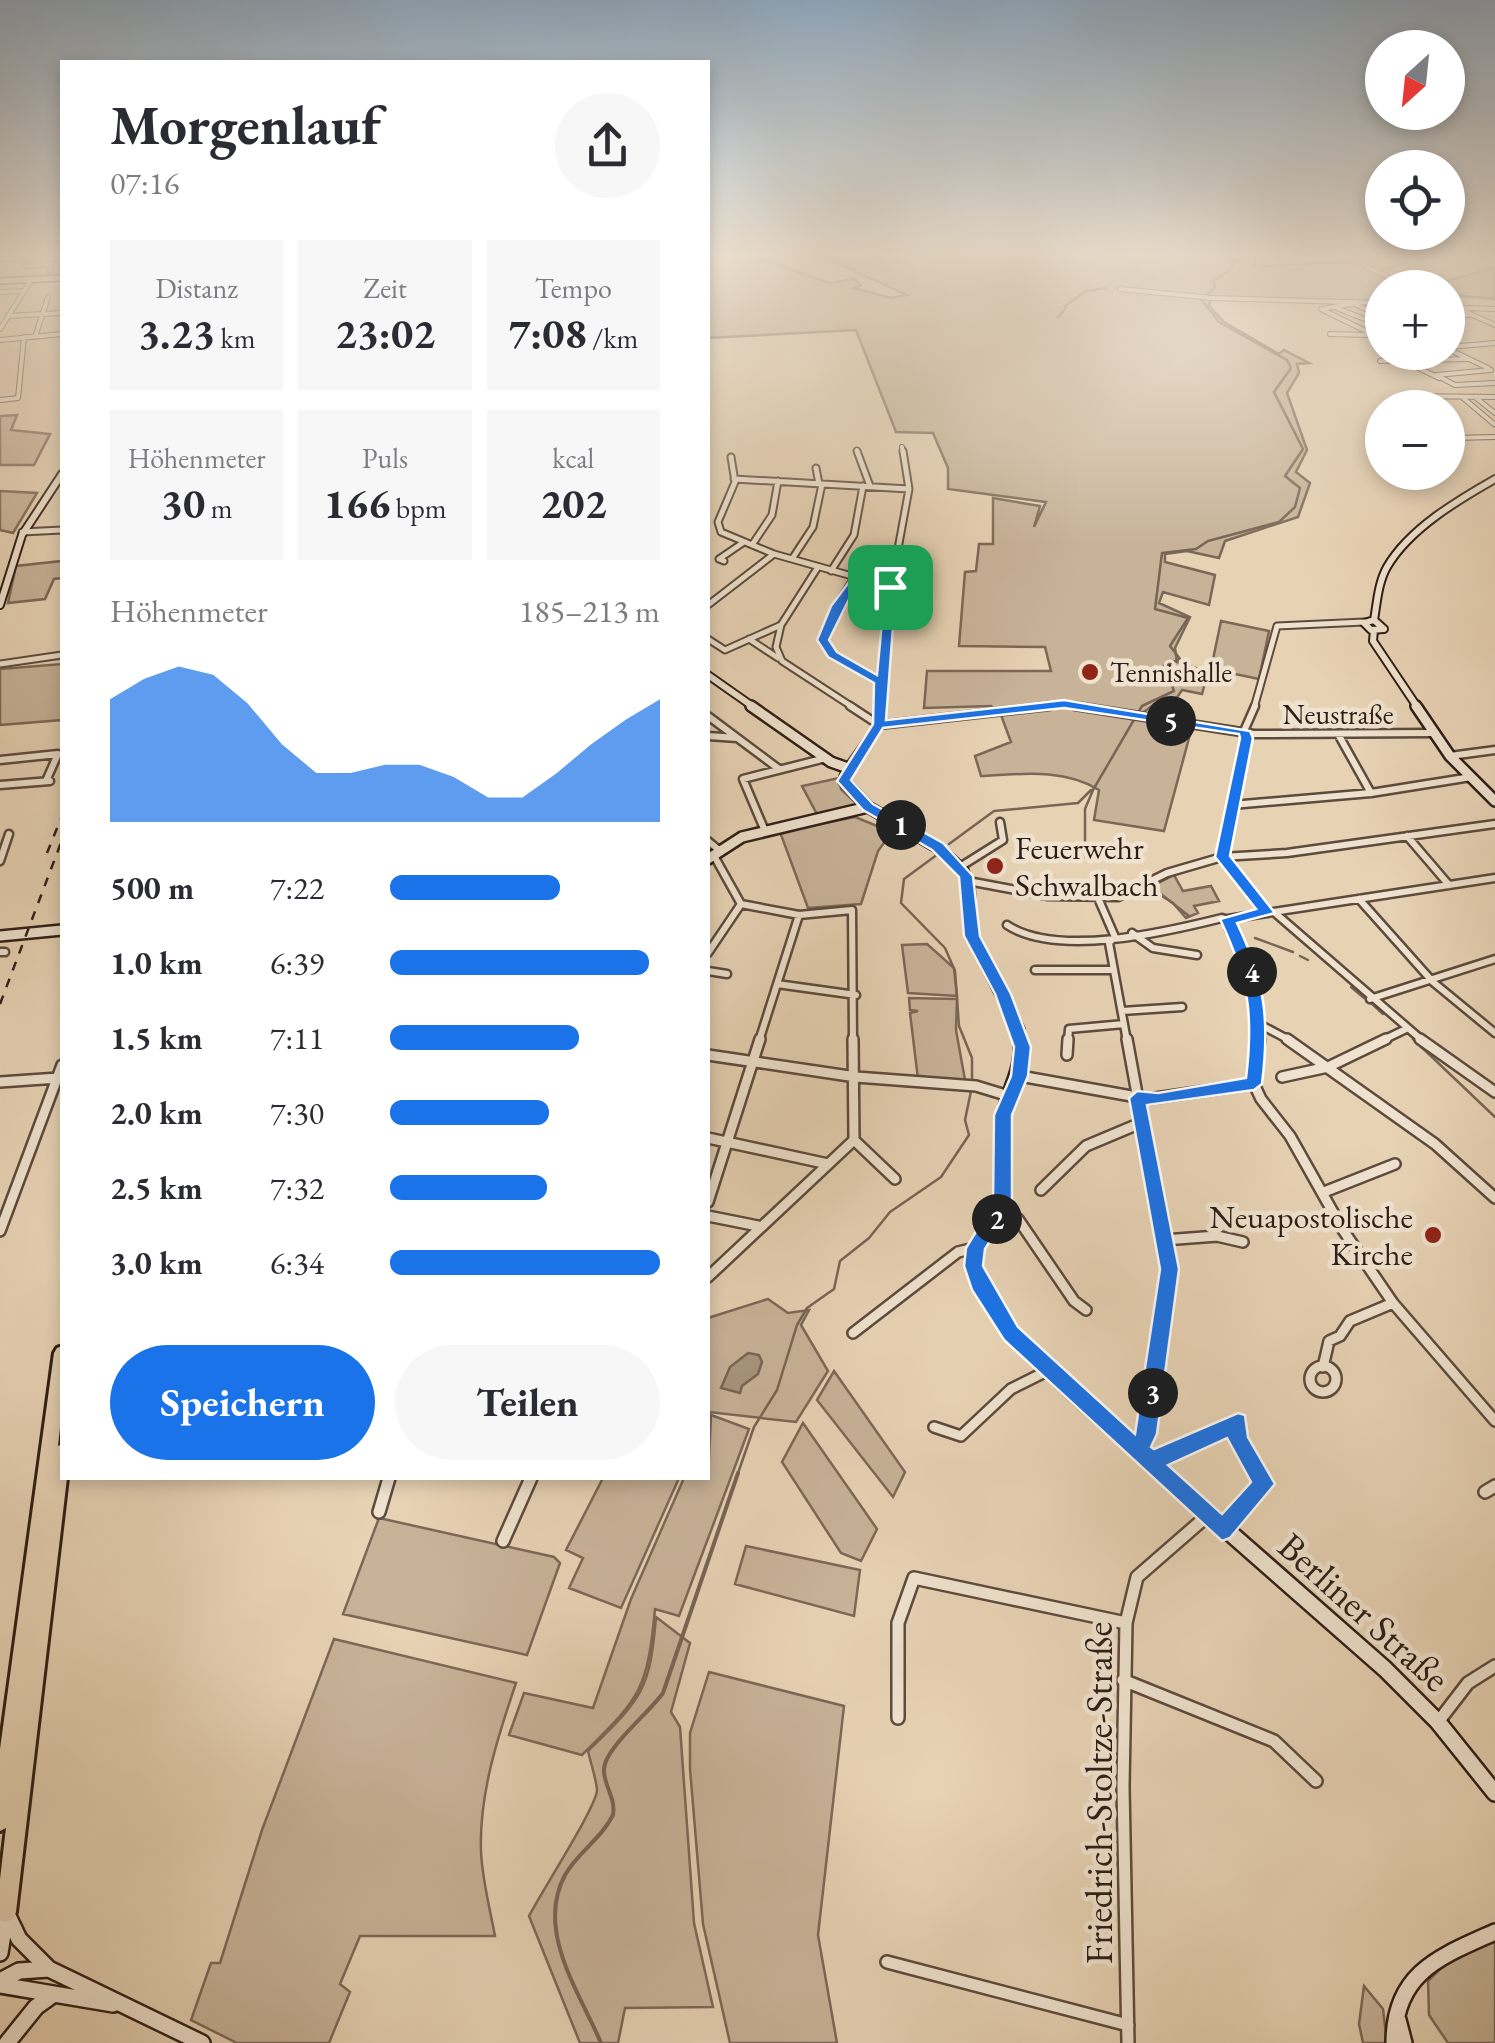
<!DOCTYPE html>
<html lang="de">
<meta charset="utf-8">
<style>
:root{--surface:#fff;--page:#f7f7f7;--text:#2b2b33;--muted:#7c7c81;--accent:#1a73e8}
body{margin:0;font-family:"EB Garamond",serif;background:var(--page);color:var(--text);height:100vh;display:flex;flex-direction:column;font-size:38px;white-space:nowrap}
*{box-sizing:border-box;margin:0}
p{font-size:32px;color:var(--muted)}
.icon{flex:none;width:55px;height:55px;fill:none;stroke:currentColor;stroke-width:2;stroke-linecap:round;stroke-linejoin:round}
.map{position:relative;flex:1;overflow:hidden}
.panel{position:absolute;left:60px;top:60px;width:650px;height:1420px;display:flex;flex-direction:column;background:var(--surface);border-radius:0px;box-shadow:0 5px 15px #0003}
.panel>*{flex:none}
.needle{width:65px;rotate:207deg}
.fabs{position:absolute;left:1365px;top:30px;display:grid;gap:20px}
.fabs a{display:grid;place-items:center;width:100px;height:100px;border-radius:50%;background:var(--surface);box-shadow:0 5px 15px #0003;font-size:50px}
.pin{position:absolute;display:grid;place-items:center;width:85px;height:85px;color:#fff;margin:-42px;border-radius:20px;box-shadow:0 5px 15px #0006}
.km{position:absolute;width:50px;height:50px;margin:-25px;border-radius:50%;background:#222;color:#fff;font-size:28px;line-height:50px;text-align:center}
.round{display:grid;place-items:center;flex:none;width:105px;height:105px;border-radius:52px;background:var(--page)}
.overview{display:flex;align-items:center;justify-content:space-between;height:170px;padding:0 50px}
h1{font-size:55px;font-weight:700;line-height:75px}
.metrics{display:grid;grid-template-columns:repeat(3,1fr);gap:15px;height:170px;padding:10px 50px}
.metrics div{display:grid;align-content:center;border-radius:0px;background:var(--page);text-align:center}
.metrics b{font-size:42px;font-weight:700}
.metrics small{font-size:28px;font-weight:400}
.metrics p{font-size:28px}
.chart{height:280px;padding:20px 50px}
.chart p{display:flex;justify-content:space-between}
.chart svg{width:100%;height:180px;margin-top:10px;fill:var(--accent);opacity:.7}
.cta{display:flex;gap:20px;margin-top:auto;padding:20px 50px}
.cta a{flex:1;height:115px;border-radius:60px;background:var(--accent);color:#fff;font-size:40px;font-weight:700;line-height:115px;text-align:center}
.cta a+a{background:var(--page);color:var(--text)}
ul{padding:0 50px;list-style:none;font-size:32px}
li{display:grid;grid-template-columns:160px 120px 1fr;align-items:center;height:75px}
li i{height:25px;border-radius:12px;background:var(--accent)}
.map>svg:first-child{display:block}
</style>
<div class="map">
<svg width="1495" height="2043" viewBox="0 0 1495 2043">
<rect width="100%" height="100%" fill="#e7d2b4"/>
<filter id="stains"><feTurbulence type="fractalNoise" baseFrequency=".002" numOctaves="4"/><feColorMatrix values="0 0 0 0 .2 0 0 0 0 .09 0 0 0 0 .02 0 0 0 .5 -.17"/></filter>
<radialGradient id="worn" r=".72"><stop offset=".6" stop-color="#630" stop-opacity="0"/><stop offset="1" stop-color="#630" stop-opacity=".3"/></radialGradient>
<path fill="#c8b399" stroke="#7c6858" stroke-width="2.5" d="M708 257H756L830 283 854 279 861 285 854 288 891 298 907 295 824 257H1226L1243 262V257H1256L1254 267 1353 261 1347 257H1426L1379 271 1412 287 1382 288V303L1211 298 1209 306 1224 322 1279 354 1284 350 1309 363 1297 364 1299 373 1287 393 1307 450 1296 472 1310 483 1298 517 1225 541 1219 558 1187 551 1165 554V562L1215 575 1209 605 1163 592 1159 603 1190 617 1175 648 1177 662 1208 672 1202 694 1182 690 1174 702 1155 704 1142 713 1105 707 1103 712 1192 727 1164 831 1094 820 1099 790C1064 768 1020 774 981 776L975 756 1011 742 1001 715 991 706 924 708 927 671H1051L1045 647 959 646 965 572 976 571 979 544H993V498L1040 506 1034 527 1046 502 948 489V468L933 433 896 432 856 330 708 338Z
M1495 268V299L1448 295V288L1424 287Z
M17 415 11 430 50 434 34 465H0V416Z
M0 491 37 493 13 533 0 530Z
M62 561V578L54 579 45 599 8 603 16 566Z
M1221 621 1269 631 1259 679 1211 669Z
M62 664V720L0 725V669Z
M839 778 841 789 858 805 818 816 802 786Z
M855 817 892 832 878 851 861 904 808 908 780 832Z
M1174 875 1183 891 1211 886 1219 901 1194 906 1198 913 1186 918 1173 903 1149 888Z
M927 944 954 968 957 996 908 993 902 945Z
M909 998 957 999 956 1030 965 1080 918 1079 910 1013 918 1011 910 1010Z
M768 1299 788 1313 809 1310 801 1325 828 1371 796 1422 708 1412V1318Z
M834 1371 905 1472 893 1497 817 1400Z
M711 1415 749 1429 679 1616 655 1609C647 1693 640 1697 582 1755L509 1735 524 1693 593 1708 631 1599 684 1478H708Z
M803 1423 877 1529 861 1561 841 1553 782 1462Z
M603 1478H679L621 1608 569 1588 583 1558 566 1550Z
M379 1518 554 1557 560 1563 527 1655 343 1614Z
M746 1546 860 1570 854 1616 735 1584Z
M656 1617 690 1643 671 1712 680 1727 694 1923 713 2007 625 2008 618 2043H580L529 1916C540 1894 597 1806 597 1790 596 1778 591 1764 588 1751 641 1699 650 1692 656 1617Z
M334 1639 516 1683C498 1736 479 1794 481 1851 482 1879 490 1909 495 1936H360L340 1984 350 1992 329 2043H237L191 2020 211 1963H220L262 1830Z
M709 1672 844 1706 818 1935 837 2043H730L703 1924 690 1769V1733Z
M1495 1941V2043H1448L1429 2015 1428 1981 1450 1959Z
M1364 1986 1383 2009 1387 2043H1363L1359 2024Z"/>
<path fill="#a8957f" stroke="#786555" stroke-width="2.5" d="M748 1353 759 1355 762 1362 758 1374 742 1386 740 1393 721 1388 730 1367Z"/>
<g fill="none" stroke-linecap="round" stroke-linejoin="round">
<path stroke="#786555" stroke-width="2.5" d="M1065 306 1086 291 1107 288
M1058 317 1066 308
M949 844 994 811 1078 803 1091 790
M938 854 904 879 901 903 945 948 955 971 959 1026 972 1058V1083
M1085 857V809L1093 790 1142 706 1174 691 1164 666 1180 659 1170 646 1188 618 1155 609 1162 553 1196 549 1208 541 1279 522 1295 507 1300 488 1285 476 1303 449 1274 392 1291 368 1287 360 1219 322 1202 300 1215 287 1213 281 1232 269 1234 262 1222 257
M1152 887 1189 916
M1255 938 1293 952
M1300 956 1308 960
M1351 987 1364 998
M1370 1002 1383 1014
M1413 1039 1495 1117
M737 1476 754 1427 777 1390 797 1325 807 1308 834 1289 840 1261 869 1238 890 1212 941 1177 969 1135 965 1120 971 1091"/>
<path stroke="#786555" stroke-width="4" d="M601 2043C580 1993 535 1931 565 1875 577 1853 601 1839 613 1815 616 1797 603 1785 604 1769 605 1748 648 1714 663 1693L738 1473"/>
<defs>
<path id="street-far4" d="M1347 257 1412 288
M0 259 34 257
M25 266 51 264 50 271
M1120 289 1213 298 1382 303
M0 292 22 291
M1353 303 1382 317
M1352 304 1321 309 1382 339
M1448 304 1495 325
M1334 307 1382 326
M1462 308 1495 309
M8 316 62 313
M1448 317 1468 315
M0 329 32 279
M36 334 48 297
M1330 334 1368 335
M0 340 62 334
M1449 347 1495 343
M1448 349 1488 368
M1380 361 1468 359
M1406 362 1439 378
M1491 370 1436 375 1455 385 1495 383
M1408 396 1495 397
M1408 396 1420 408
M1462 397 1494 424
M1475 397 1495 413
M0 400 18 398 24 337
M1448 433 1452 438 1495 437
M902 447 903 454
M857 450 858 454"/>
<path id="street-far3" d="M857 451 870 486
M731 457 735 482 718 522 721 532 774 554 891 587
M816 468 819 484
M734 479 909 489
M22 532 62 530
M752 545 772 515 778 481
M792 559 813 527 822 484
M724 561 719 559 744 542
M831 571 854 535 863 486
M855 577 836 606 823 643 832 655 880 682
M708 605 774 554
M781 625 776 647 782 661 854 708
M708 639 725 650 781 625 818 567
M749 639 778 658
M0 664 62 655
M880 708 891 587 909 489 903 451
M1027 708 1064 704 1091 708
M1254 708 1277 626 1364 622"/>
<path id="street-far2" d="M850 706 879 725
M1075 706 1254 734 1432 733
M708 716 779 769
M879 725 1049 706
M1244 731 1247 739 1222 857 1268 913
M1244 731 1255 706
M1338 734 1371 793
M708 736 737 738
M1450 756 1495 750
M0 760 58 754 46 781
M848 768 879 725 881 706
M0 785 50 781
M1232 805 1371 793 1471 777
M765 831 743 779 826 758
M1407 836 1449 885
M708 841 719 850
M0 861 9 834
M960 867 1003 840 1000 822
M968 881 1048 896 1118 897 1167 873 1222 857 1287 853 1495 824
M1098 898 1115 937
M1359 899 1433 982 1495 1033
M741 904 799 915 852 910 853 1041
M1274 912 1423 1041
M1228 919 1495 878
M1007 925C1057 958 1166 932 1222 918L1232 921 1229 929C1253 963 1261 999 1259 1041
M1132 933 1153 948 1197 955
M1115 937 1109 943 1127 1041
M0 952H5
M708 953 741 904 713 854
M1035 970H1114
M708 971 727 974
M777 984 856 995
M1370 999 1495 959
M1122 1011 1182 1007
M1259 1024 1291 1041
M759 1041 799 915
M1068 1041 1069 1029 1124 1024
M1381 1041 1406 1029"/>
<path id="street-far1" d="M1127 1039 1169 1269 1146 1434 1138 1449
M1260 1039 1254 1084 1261 1099 1290 1136 1343 1230 1393 1303 1495 1421
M1287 1039 1435 1144 1495 1198
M1420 1039 1495 1092
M708 1055 856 1077 976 1086 1009 1096
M1067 1055 1068 1039
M1020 1076 1148 1099 1254 1084
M1282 1077 1328 1067 1386 1039
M0 1082 58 1078
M708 1138 828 1164
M854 1140 895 1179
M1041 1190 1086 1146 1143 1122
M1324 1192 1395 1164
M708 1202 760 1039
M1002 1206 1018 1219 1074 1301 1086 1310
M708 1216 758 1226
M0 1231 62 1065
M1164 1240 1217 1236 1243 1242
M708 1277 854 1140 853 1039
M853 1333 958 1252 975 1248
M1310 1379a13 13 0 1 1 26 0a13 13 0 1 1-26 0Z
M1323 1367 1329 1341 1340 1336 1350 1321 1393 1303
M934 1427 961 1436 1011 1389 1049 1370
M1151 1461 1238 1422 1237 1439 1260 1476"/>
<path id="street" d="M1485 1492 1495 1486
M379 1512 389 1478
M1223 1530 1265 1484 1258 1473
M503 1541 531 1478
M1123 1680 1274 1741 1316 1781
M898 1718V1623L914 1578 1126 1623
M1438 1722 1468 1683 1495 1666
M887 1962 1128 2025
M1128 2043 1123 1787 1126 1623 1137 1577 1207 1516"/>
<path id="secondary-far4" d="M0 281 62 278"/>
<path id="secondary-far3" d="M0 605 22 535 62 474
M1374 620 1384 629 1371 630 1364 623Z
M1374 620C1377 603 1378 583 1387 567 1409 529 1458 500 1495 479
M1374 630 1373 641 1418 708
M708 675 755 708"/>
<path id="secondary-far2" d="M751 706 831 762 848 768 844 781 868 807 937 847 963 871 969 888 972 936 1019 1030 1020 1041
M1416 706 1450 756 1495 801
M708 859 742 837 868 807
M0 936 62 930"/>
<path id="secondary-far1" d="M1020 1039C1023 1073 1006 1089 1003 1119 1001 1146 1007 1176 1002 1203 999 1220 980 1232 975 1249 956 1306 1123 1438 1165 1476"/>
<path id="secondary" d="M1162 1473 1385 1669 1438 1722 1495 1793
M6 1912 19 1939 49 1969
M0 1953 6 1915
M0 1981 19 1971 49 1969 202 2043
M0 1985 113 2004
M1398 2020 1404 2043
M7 2043 36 2007 54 1994
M1394 2043C1394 1973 1439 1957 1495 1932"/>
<path id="highway" d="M62 1346V1409L58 1446 62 1444V1478H67L16 1912 13 1919 6 1922 0 1920V1879L6 1828 0 1831V1749L54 1353 57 1348Z"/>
</defs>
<use href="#street-far4" stroke="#5d4b3e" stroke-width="6"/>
<use href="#street-far3" stroke="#5d4b3e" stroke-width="9"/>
<use href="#street-far2" stroke="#5d4b3e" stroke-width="11"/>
<use href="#street-far1" stroke="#5d4b3e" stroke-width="14"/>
<use href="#street" stroke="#5d4b3e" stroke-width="16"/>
<use href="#secondary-far4" stroke="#2f1e17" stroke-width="8"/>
<use href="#secondary-far3" stroke="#2f1e17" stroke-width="10"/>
<use href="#secondary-far2" stroke="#2f1e17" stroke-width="14"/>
<use href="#secondary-far1" stroke="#2f1e17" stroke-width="16"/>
<use href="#secondary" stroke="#2f1e17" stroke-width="20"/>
<use href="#highway" stroke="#2f1e17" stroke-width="6"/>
<use href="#street-far4" stroke="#efe2ce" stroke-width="4"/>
<use href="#street-far3" stroke="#efe2ce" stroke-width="5"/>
<use href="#street-far2" stroke="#efe2ce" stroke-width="6"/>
<use href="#street-far1" stroke="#efe2ce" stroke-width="9"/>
<use href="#street" stroke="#efe2ce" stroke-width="11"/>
<use href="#secondary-far4" stroke="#efe2ce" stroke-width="5"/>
<use href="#secondary-far3" stroke="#efe2ce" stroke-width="6"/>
<use href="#secondary-far2" stroke="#efe2ce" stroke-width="9"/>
<use href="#secondary-far1" stroke="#efe2ce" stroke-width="11"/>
<use href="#secondary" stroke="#efe2ce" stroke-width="15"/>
<use href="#highway" fill="#e7d2b4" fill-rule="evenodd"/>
<path stroke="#2f1e17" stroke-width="2.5" stroke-dasharray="9 9" stroke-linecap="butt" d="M47 853 62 816
M0 1004 62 840"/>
</g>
<linearGradient id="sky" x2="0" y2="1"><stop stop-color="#8ea8be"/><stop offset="0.47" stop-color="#f4ebdd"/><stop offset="1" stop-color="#f4ebdd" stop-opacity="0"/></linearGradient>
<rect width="1495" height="543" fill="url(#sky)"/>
<path fill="#1a73e8" stroke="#fff" stroke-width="2.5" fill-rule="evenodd" d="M855 574 896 587 886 720 1064 700 1250 731 1253 738 1230 856 1275 913 1237 923C1265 981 1270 1020 1262 1084L1254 1090 1147 1105 1179 1269 1157 1434 1151 1447 1154 1449 1238 1413 1245 1415 1248 1437 1275 1484 1230 1538 1222 1541 1004 1340 972 1290 964 1266 966 1248 993 1204 994 1115 1011 1076 1014 1047 995 994 964 936 959 877 932 850 863 810 837 781 873 724 874 683 828 657 817 640 831 606ZM858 581 885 589 877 675 837 652 829 640ZM1064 708 1239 734 1240 738 1215 857 1256 909 1220 919C1248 979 1254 1012 1246 1078L1158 1093 1137 1091 1129 1098 1160 1269 1135 1434 1018 1327 983 1266 985 1249 1012 1206V1115L1028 1076 1031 1047 1011 994 980 936 973 876 943 843 873 804 851 780 883 728ZM1227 1438 1251 1482 1222 1514 1168 1465Z"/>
<g fill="#8f2418" stroke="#efe2ce" stroke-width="4">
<circle cx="1090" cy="672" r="10"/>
<circle cx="995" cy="866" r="10"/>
<circle cx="1433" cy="1235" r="10"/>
</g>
<g text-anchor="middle" stroke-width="9" stroke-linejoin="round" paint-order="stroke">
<g font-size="28" fill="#2f1e17" stroke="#efe2ce" text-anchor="start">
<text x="1110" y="682">Tennishalle</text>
</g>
<g font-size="28" fill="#2f1e17" stroke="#efe2ce">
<text x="1338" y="724">Neustraße</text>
</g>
<g font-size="32" fill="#2f1e17" stroke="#efe2ce" text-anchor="start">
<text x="1015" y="859">Feuerwehr<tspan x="1015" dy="37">Schwalbach</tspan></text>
<text x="1413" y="1228" text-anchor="end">Neuapostolische<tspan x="1413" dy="37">Kirche</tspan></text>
</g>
<g font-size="38" fill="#2f1e17" stroke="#efe2ce">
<text transform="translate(1364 1612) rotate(42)" y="13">Berliner Straße</text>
<text transform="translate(1099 1793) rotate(-90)" y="13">Friedrich-Stoltze-Straße</text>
</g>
</g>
<rect width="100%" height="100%" filter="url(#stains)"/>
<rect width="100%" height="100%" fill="url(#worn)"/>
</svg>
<div class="fabs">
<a><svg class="needle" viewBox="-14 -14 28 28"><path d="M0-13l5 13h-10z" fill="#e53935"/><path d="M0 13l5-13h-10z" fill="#7c7c81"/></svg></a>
<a><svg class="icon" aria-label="locate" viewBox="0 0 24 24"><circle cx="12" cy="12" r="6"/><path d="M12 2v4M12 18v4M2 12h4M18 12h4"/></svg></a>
<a>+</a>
<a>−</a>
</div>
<div class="pin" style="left:890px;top:587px;background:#1e9e55"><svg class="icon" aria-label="arrive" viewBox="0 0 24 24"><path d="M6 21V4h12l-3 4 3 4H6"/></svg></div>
<b class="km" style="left:901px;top:825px">1</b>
<b class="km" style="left:997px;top:1219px">2</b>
<b class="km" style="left:1153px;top:1393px">3</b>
<b class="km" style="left:1252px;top:972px">4</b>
<b class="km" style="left:1171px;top:721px">5</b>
<section class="panel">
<div class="overview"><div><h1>Morgenlauf</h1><p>07:16</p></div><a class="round"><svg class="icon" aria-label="share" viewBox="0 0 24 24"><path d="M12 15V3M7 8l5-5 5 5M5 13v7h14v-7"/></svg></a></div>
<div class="metrics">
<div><p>Distanz</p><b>3.23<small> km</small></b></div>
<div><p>Zeit</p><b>23:02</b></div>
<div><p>Tempo</p><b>7:08<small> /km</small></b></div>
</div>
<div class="metrics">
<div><p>Höhenmeter</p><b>30<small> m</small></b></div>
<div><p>Puls</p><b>166<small> bpm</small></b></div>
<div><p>kcal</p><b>202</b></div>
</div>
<div class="chart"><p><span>Höhenmeter</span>185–213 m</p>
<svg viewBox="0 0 160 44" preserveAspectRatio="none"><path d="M0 44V14L10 9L20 6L30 8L40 15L50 25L60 32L70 32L80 30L90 30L100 33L110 38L120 38L130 32L140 25L150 19L160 14V44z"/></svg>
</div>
<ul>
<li><b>500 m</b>7:22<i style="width:63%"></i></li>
<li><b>1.0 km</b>6:39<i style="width:96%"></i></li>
<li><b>1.5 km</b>7:11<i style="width:70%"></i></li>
<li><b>2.0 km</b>7:30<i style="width:59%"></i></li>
<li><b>2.5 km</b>7:32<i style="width:58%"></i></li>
<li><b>3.0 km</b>6:34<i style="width:100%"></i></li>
</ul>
<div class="cta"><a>Speichern</a><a>Teilen</a></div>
</section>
</div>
